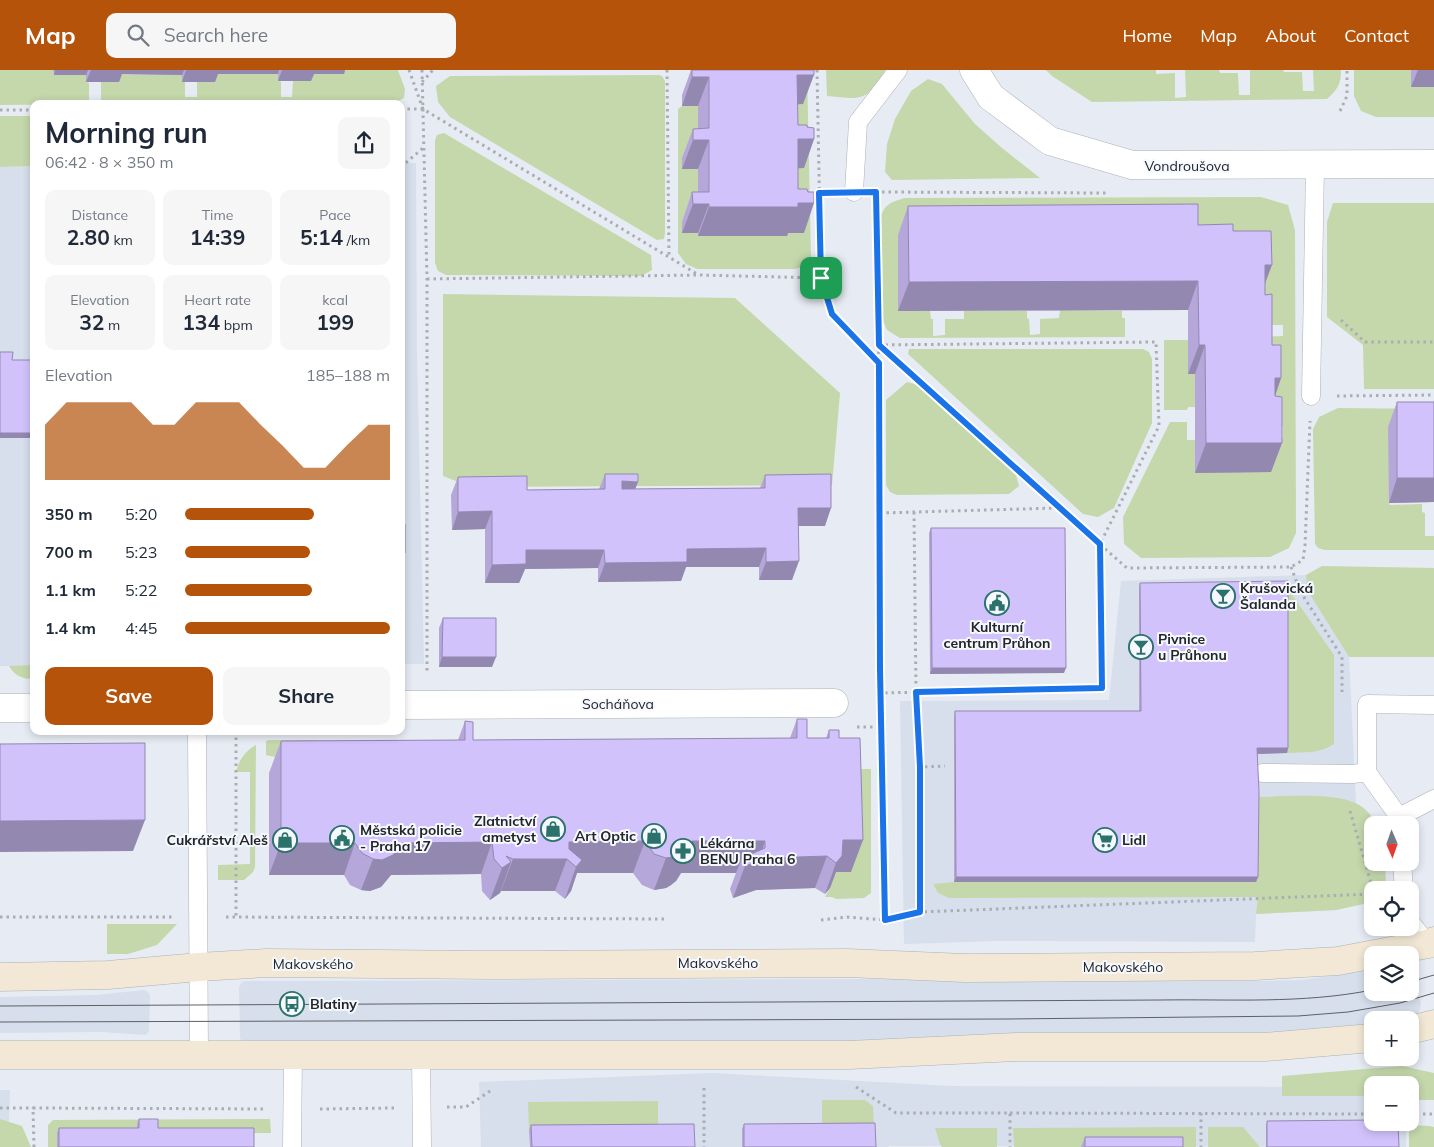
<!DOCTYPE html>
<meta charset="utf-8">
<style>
:root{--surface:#fff;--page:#f6f6f7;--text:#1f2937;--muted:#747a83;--accent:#b45309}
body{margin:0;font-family:Mulish,sans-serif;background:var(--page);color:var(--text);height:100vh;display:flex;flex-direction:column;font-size:19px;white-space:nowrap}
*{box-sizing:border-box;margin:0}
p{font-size:16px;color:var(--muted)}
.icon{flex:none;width:28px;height:28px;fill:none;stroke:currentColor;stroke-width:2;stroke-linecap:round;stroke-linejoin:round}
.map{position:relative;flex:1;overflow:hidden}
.sheet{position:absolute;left:30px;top:30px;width:375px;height:635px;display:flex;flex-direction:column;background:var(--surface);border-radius:10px;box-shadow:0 2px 8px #0003}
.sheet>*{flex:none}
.needle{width:32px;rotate:178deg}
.buttons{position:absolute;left:1364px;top:746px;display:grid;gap:10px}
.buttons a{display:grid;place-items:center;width:55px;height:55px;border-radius:10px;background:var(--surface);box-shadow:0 2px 8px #0003;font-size:25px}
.pin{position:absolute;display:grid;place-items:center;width:42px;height:42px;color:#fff;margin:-21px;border-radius:10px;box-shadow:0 2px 8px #0006}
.round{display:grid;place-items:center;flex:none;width:52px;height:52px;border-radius:10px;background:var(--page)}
.summary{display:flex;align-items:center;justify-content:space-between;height:85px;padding:0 15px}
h1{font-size:28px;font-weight:700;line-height:38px}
.stats{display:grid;grid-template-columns:repeat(3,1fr);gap:8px;height:85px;padding:5px 15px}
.stats div{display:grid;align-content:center;border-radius:10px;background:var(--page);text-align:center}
.stats b{font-size:21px;font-weight:700}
.stats small{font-size:14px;font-weight:400}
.stats p{font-size:14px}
.chart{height:140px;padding:10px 15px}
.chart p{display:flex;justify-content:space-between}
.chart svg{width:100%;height:90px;margin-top:5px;fill:var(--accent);opacity:.7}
.cta{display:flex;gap:10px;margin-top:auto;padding:10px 15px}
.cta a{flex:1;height:58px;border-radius:10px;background:var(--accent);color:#fff;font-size:20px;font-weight:700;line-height:58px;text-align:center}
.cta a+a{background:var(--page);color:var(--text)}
ul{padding:0 15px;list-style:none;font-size:16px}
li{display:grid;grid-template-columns:80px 60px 1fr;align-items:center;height:38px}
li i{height:12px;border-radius:6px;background:var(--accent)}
header{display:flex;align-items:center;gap:30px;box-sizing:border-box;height:70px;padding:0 25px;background:var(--accent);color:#fff}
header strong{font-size:24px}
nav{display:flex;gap:28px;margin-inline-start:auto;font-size:18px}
.search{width:350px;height:45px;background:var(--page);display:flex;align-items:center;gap:12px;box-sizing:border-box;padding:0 18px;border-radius:10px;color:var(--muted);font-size:19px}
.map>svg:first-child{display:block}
</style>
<header>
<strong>Map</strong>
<div class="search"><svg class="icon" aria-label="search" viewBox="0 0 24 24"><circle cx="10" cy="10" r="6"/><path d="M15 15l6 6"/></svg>Search here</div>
<nav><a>Home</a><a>Map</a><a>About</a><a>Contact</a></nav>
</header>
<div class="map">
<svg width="1434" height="1077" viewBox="0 0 1434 1077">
<rect width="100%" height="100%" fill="#e7ebf3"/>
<path fill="#d7dfed" d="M401 93H416L417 284 424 594H401Z
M34 96V596H0V97Z
M1306 505 1307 520 1349 587 1356 733 1370 744 1377 755H1372V792L1385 793 1386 820H1372V832L1336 840 1256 844 1255 872 999 871 904 874 900 631 1109 630 1121 511Z
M1372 900V922H1410V900L1421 934 1420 939 1418 943 1413 947 1400 950H1372V956L1314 963 856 972H242L240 968 239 917 242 912 245 911 856 909 1264 911 1302 910Z
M144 920 148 922 150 926 149 961 146 965 101 962 0 963V927L96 925Z
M713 1003 952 1016 1372 1017V1052L1406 1053V1077L889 1076 888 1077H481L479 1012Z
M0 1020H10L8 1077H0Z"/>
<path fill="#c4d8ac" d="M0 0H53L54 5H86V12L89 13V30H101V12H119V4L182 5V12H185V27H197V12H215V4H278V11L281 12V27H292L293 11H311V4H344V0H398L405 19 404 28 398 31 0 35Z
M807 0 811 187 805 196 795 199H697L686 194 678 183V39L682 36H698V87L682 88V99H698V166H787V163L797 151 787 35Z
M826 0H885C867 33 861 29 827 26Z
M1046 0H1156V4L1175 3V28L1186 27 1185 0H1219L1220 3H1238L1239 25H1250V0H1283L1284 2H1302L1303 21H1314L1313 0H1341C1341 14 1338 19 1327 29L1092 32 1052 6Z
M1354 0H1411L1434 17V47H1376L1361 41 1354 26Z
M658 5 662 6 665 11V163L664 169 657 170 450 47 438 32 436 16 450 6Z
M928 9 942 14 975 54 1002 78 1040 108 892 110 885 102 887 74 895 49 911 21Z
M0 46H34V96L0 97Z
M444 63 651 185 652 200 641 206 446 205 438 201 435 193V70L437 65Z
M1261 127 1288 135 1295 160 1296 463 1289 478 1270 487 1141 488 1124 474 1123 447 1170 352H1187V370H1195V402L1271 368H1283V356H1271L1261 267 1283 266V255H1261L898 165V241H930L931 249H933V266L945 265V249H964V241H1027V248L1029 249 1030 265 1040 264V249L1059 248 1060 240 1122 241V248H1125V267L900 268 887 260 882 248 880 150C884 134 890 133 904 128Z
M1333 133H1434V319H1364L1363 275 1327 247V152Z
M443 224 735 228 840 323 832 415 471 417 443 406Z
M1164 270H1188L1195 304V337H1188L1187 340H1164Z
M909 279H1143L1149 282 1152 289V353L1114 438 1098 447 1083 444 908 284Z
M907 312 918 315 1016 405 1019 416 1009 424 897 425 890 422 886 415V330Z
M1338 338 1434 339 1389 359V433L1390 435 1422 434V442L1425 443V466H1434V480H1325L1318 478 1315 474 1313 359 1319 347Z
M1322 496 1434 498V587H1349L1307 520 1306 505Z
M1286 516 1334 585V674C1319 684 1304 682 1287 683Z
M34 595V609C22 609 15 606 9 596Z
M269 670H314L321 675C304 680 285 691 266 685V671Z
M256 675 255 797 253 802 244 810H218V795L250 794V702H236C239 690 245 681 256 675Z
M853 699H871V823L864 828 836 829 832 827H825L830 818 831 802H851Z
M1257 727C1284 727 1331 722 1355 733 1365 737 1372 746 1377 755H1372V792L1385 793 1386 820H1372V832L1336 840 1256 844 1258 827 949 828 938 823 933 814 954 812Z
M107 854H177L157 875 128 884H107Z
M1402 996 1434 1003V1030H1410V1015H1372V1026H1282V1006Z
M822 1030H865L873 1036 874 1058H822Z
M658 1031V1059L529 1060 528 1032Z
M0 1049 22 1056 31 1077H0Z
M270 1049 271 1063H156L137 1055V1063L57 1077H48V1055L53 1050Z
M1409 1055 1430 1056 1434 1057V1077H1409Z
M1196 1057V1077H1014L1013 1058Z
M1208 1057H1243L1260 1077H1208Z
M935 1058H997V1077H942L940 1074Z"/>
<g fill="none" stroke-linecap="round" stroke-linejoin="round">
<defs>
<path id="lane" d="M854 122 858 52 898 0
M1311 326 1315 96
M1434 635 1367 634V702L1399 747 1434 729
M197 661 199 985
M1262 703 1353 704 1367 702
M1402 792 1404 820
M1410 852 1428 874
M421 985 422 1077
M292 1077 293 984"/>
<path id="street" d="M974 0 991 27 1050 71 1132 95 1434 94
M401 635 834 633
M0 638H34"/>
<path id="secondary" d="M0 907 108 905 199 897 267 893 488 895 847 893 965 898 1255 896 1338 891 1428 874 1434 871
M1410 960 1434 954
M0 985H849L1016 977H1265L1372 968"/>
</defs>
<use href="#lane" stroke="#acb1b8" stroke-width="19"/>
<use href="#street" stroke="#acb1b8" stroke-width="29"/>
<use href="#secondary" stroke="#acb1b8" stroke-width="29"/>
<path stroke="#aaaeb4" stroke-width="3" stroke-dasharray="2.5 4" stroke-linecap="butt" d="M409 0 423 39 697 204
M422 0 427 209V602
M667 0 669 187
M817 0 821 208 833 244 879 293
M422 12 433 0
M401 39H423
M0 40H34
M1340 41 1347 26V0
M401 97 423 78
M882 122 1106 123
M819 123H828
M427 209 699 205 821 208
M1341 250 1365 272H1434
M879 275 1156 272 1159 356 1100 474 1102 618 881 623
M879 275 1057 437
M1337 326 1434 325
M914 442 916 622 920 697 945 696
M880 443 1058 438 1127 498 1291 497 1303 490 1305 476 1310 351
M1291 497 1300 521 1342 587V622
M857 657H881
M236 661V847
M920 697V842L1372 824
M1350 741 1373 820
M0 847H172
M226 847 665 849
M821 850 847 847 885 850C881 613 880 375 877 137
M885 850 920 842
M856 1017 896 1043H1010V1077
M704 1018V1077
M447 1037H466L493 1019
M0 1038H33
M320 1039 394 1038
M1010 1043 1372 1044
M1201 1043V1077
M1410 1044H1434
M34 1077 33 1038 266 1039"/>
<use href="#lane" stroke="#fff" stroke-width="18"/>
<use href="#street" stroke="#fff" stroke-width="28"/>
<use href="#secondary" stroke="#f2e8d5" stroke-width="28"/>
<path stroke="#5e6165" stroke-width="1" d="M1410 912 1434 905
M0 936 1160 930C1230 929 1303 934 1372 920
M0 952 1007 949 1298 946 1348 942 1400 933 1434 923"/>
</g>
<path fill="#b5a7d9" d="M53 0H345L344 4H314L311 11H278V4H218L215 12H182V5L122 4 119 12H86V5H54Z
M691 0H814L803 34H797L798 55 807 57 814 69 804 98H798V119L804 163H788L787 166H698V163H682V152L692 122H698V99H682V88L693 59H698V36H682V25Z
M1411 0H1434L1411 17Z
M908 136 1198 155 1233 161 1265 212V225L1272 275 1281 308 1275 326 1282 373 1271 402 1195 403V304H1188V240L898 241V165Z
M1397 332H1434V432L1389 433 1388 357Z
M605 404 635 419 760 418 765 405 825 456H798L792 510H759V497H686L681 511 598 512V498L525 499 519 513H485V459L452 460 451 425 458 407 527 420 599 419Z
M931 458 1064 603 930 604 929 463Z
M1140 513 1288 678 1287 683 1257 684 1258 807 1256 812H954V647L955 641H1139V518Z
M443 548 492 597H439V558Z
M797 649 807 668H826L829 660 839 668 851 802H836L830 818 825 824 815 818 756 820 733 828 730 819 736 803H681L676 811 671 815 666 818 654 820 642 815 633 803H577L571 821 565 829 555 821H501L500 823 490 830 482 821 481 804 391 805 381 817 370 821 361 820 350 815 344 805H269V703L281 671 458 670 465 651 473 670 790 668Z
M139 1049 158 1058 254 1077H57V1063L59 1058H137V1054Z
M1267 1051 1399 1077H1266V1056Z
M744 1054 876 1077H742V1059Z
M531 1055 695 1077H530L529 1060Z
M1085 1067 1183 1077H1081Z"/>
<path fill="#9388b0" d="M55 0H88L86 5H54Z
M91 0H184L182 5 122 4 119 12H86Z
M186 0H279L278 4H218L215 12H182Z
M282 0H345L344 4H314L311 11H278Z
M1418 0H1434V17H1411Z
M797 5H814L803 34 787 35Z
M692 7H709L698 36H682Z
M798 69H814L804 98 787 99Z
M693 70H709L698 99H682Z
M798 133H814L804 163H788L787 166H698L709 137Z
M693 134H709L698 163H682Z
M1265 195H1272L1261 224Z
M1198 211 1188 240 898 241 909 212Z
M1199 275H1205L1195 304H1188Z
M1275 308H1281L1271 338Z
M0 363H34V368H0Z
M1206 373H1282L1271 402 1195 403Z
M1397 408H1434V432L1389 433Z
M622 411 638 412 631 430H616Z
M798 438H831L825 456H791Z
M492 441 485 459 452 460 458 442Z
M766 478 759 497H686L681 511 598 512 605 493 687 479Z
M526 480H604L598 498 525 499 519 513H485L492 495Z
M401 483H405L403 488H401Z
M799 491 792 510H759L766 492Z
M442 587H496L492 597H439Z
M932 598H1066L1064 603 930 604Z
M1257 678H1288L1287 683 1255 684Z
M145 750 133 781 0 782V751Z
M843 770H863L851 802H836L830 818 825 824 836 793Z
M645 771 633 803H577L571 821 565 829 576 797 567 789 555 821H501L513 789 569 772Z
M692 771H765L758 792 768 788 827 786 815 818 756 820 733 828 745 796 742 788 736 803H681L676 811 671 815 666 818 654 820 666 788Z
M492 772 481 804 391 805 381 817 370 821 361 820 373 789 402 773Z
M281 773H355L344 805H269Z
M511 792 500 823 490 830 502 798Z
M956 807H1258L1256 812H954Z"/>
<path fill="#d2c2fc" stroke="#9388b0" d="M692 0H814V5H797L798 55H807V57L814 58V69H798V119H807L808 122H814V133H798V137H709V134H693L692 122H709V70H693V59L709 58V7H692Z
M1198 134V155L1233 154V161H1271L1272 195H1265V225L1272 224V275H1281V308H1275V326L1282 327V373H1206L1205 275H1199L1198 211 909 212 908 136Z
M0 282H13L12 290H34V363H0Z
M1397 332H1434V408H1397Z
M605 404H638V412L622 411V419L765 418V405L831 404V438H798L799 491 766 492V478L687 479V492L605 493 604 480H526V494L492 495V441L458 442V407L527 406V420L605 419Z
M401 454H405V483H401Z
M931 458H1065L1066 598H932Z
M1288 511V678H1257L1259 722 1258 807H956L955 641H1141L1140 513Z
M443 548H496V587H442Z
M797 649H807V668H829V660H839V668H860L863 770H843L842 786 836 793 827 786 768 788 745 796 742 788 765 778V771H692L688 779 683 783 678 786 666 788 654 784 645 771 569 772V779L582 790 576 797 567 789H513L506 786 511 792 502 798 494 789 492 772 402 773 393 785 382 790 373 789 362 783 355 773H281V671L465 670V651L473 652V670L797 668Z
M145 673V750L0 751V674Z
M139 1049H158V1058H254V1077H59V1058H139Z
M1372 1050V1052H1398L1399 1077H1267V1051Z
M875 1053 876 1077H744V1054Z
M694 1054 695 1077H532L531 1055Z
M1085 1067H1183V1077H1085Z"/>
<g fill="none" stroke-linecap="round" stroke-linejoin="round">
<defs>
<path id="route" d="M876 122 879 275 1100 474 1102 618 916 622 920 697V842L885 850 880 599 879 293 832 244 821 208 819 123Z"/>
</defs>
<use href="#route" stroke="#fff" stroke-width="10"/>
<use href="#route" stroke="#1a73e8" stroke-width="6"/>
</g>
<defs>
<symbol id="bar-ring" viewBox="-11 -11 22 22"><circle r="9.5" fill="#f5f9ff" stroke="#2a726a" stroke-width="1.5"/><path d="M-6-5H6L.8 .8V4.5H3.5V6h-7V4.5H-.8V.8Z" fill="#2a726a"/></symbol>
<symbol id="civic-ring" viewBox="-11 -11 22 22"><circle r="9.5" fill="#f5f9ff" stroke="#2a726a" stroke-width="1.5"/><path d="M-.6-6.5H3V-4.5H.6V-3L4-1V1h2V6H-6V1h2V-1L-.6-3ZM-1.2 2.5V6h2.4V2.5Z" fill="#2a726a"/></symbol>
<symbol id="shop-ring" viewBox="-11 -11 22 22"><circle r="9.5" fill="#f5f9ff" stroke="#2a726a" stroke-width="1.5"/><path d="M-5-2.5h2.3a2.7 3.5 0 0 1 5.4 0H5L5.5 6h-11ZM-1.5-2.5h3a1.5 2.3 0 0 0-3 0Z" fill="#2a726a"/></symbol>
<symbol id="supermarket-ring" viewBox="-11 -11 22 22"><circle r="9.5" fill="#f5f9ff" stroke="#2a726a" stroke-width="1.5"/><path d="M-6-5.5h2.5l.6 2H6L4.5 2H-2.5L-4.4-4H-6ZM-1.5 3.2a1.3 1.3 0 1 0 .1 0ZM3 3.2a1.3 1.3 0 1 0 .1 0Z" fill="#2a726a"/></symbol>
<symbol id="pharmacy-ring" viewBox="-11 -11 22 22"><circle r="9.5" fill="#f5f9ff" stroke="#2a726a" stroke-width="1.5"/><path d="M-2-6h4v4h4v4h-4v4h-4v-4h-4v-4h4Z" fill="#2a726a"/></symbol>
<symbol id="bus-ring" viewBox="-11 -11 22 22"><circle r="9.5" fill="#f5f9ff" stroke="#2a726a" stroke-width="1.5"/><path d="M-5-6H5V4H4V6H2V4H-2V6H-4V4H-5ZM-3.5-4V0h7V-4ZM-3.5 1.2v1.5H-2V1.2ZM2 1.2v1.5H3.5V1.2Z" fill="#2a726a"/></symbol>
</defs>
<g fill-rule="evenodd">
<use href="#bar-ring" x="1209" y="512" width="28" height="28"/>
<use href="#civic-ring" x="983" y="519" width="28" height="28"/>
<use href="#bar-ring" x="1127" y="563" width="28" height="28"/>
<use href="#shop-ring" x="539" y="745" width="28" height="28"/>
<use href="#shop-ring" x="640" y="752" width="28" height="28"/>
<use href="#civic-ring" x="328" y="754" width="28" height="28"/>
<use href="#shop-ring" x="271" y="756" width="28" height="28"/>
<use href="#supermarket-ring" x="1091" y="756" width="28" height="28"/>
<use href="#pharmacy-ring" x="669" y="767" width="28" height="28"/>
<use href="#bus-ring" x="278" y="920" width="28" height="28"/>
</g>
<g text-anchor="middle" stroke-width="4" stroke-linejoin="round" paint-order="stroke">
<g font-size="14" fill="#232527" stroke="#f5f9ff">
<text x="1187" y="101">Vondroušova</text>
<text x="618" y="639">Socháňova</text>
<text x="718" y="898">Makovského</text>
<text x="313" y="899">Makovského</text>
<text x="1123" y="902">Makovského</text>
</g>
<g font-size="14" font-weight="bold" fill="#232527" stroke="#f5f9ff" text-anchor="start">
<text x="1240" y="523">Krušovická<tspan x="1240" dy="16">Šalanda</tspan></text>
<text x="997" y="562" text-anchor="middle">Kulturní<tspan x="997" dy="16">centrum Průhon</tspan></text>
<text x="1158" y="574">Pivnice<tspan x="1158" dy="16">u Průhonu</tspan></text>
<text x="536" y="756" text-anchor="end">Zlatnictví<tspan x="536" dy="16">ametyst</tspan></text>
<text x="360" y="765">Městská policie<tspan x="360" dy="16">- Praha 17</tspan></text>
<text x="636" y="771" text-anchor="end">Art Optic</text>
<text x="268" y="775" text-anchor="end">Cukrářství Aleš</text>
<text x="1122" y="775">Lidl</text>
<text x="700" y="778">Lékárna<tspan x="700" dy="16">BENU Praha 6</tspan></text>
<text x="310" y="939">Blatiny</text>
</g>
</g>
</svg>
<div class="buttons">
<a><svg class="needle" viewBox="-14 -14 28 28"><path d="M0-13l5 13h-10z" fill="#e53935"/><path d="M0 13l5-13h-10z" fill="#747a83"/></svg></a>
<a><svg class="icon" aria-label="locate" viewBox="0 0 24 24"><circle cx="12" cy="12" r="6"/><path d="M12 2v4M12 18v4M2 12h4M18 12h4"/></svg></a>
<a><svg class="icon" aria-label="layers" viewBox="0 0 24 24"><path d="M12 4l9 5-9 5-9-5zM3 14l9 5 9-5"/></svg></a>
<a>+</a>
<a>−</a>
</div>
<div class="pin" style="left:821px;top:208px;background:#1e9e55"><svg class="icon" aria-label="arrive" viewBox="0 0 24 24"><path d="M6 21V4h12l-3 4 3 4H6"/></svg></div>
<section class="sheet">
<div class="summary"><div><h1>Morning run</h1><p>06:42 · 8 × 350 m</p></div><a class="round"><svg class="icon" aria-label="share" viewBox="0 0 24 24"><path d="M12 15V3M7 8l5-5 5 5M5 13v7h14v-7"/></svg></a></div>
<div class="stats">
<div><p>Distance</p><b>2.80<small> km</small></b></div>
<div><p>Time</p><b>14:39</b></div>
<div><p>Pace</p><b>5:14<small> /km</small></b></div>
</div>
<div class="stats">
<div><p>Elevation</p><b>32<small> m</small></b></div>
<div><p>Heart rate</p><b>134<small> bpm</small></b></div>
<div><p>kcal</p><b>199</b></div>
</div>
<div class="chart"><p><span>Elevation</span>185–188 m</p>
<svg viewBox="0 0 160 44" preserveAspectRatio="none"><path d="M0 44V17L10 6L20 6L30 6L40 6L50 17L60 17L70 6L80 6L90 6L100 17L110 27L120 38L130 38L140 27L150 17L160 17V44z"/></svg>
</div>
<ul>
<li><b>350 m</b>5:20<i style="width:63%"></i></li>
<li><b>700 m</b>5:23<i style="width:61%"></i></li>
<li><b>1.1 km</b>5:22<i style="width:62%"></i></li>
<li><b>1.4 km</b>4:45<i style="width:100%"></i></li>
</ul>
<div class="cta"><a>Save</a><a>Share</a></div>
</section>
</div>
